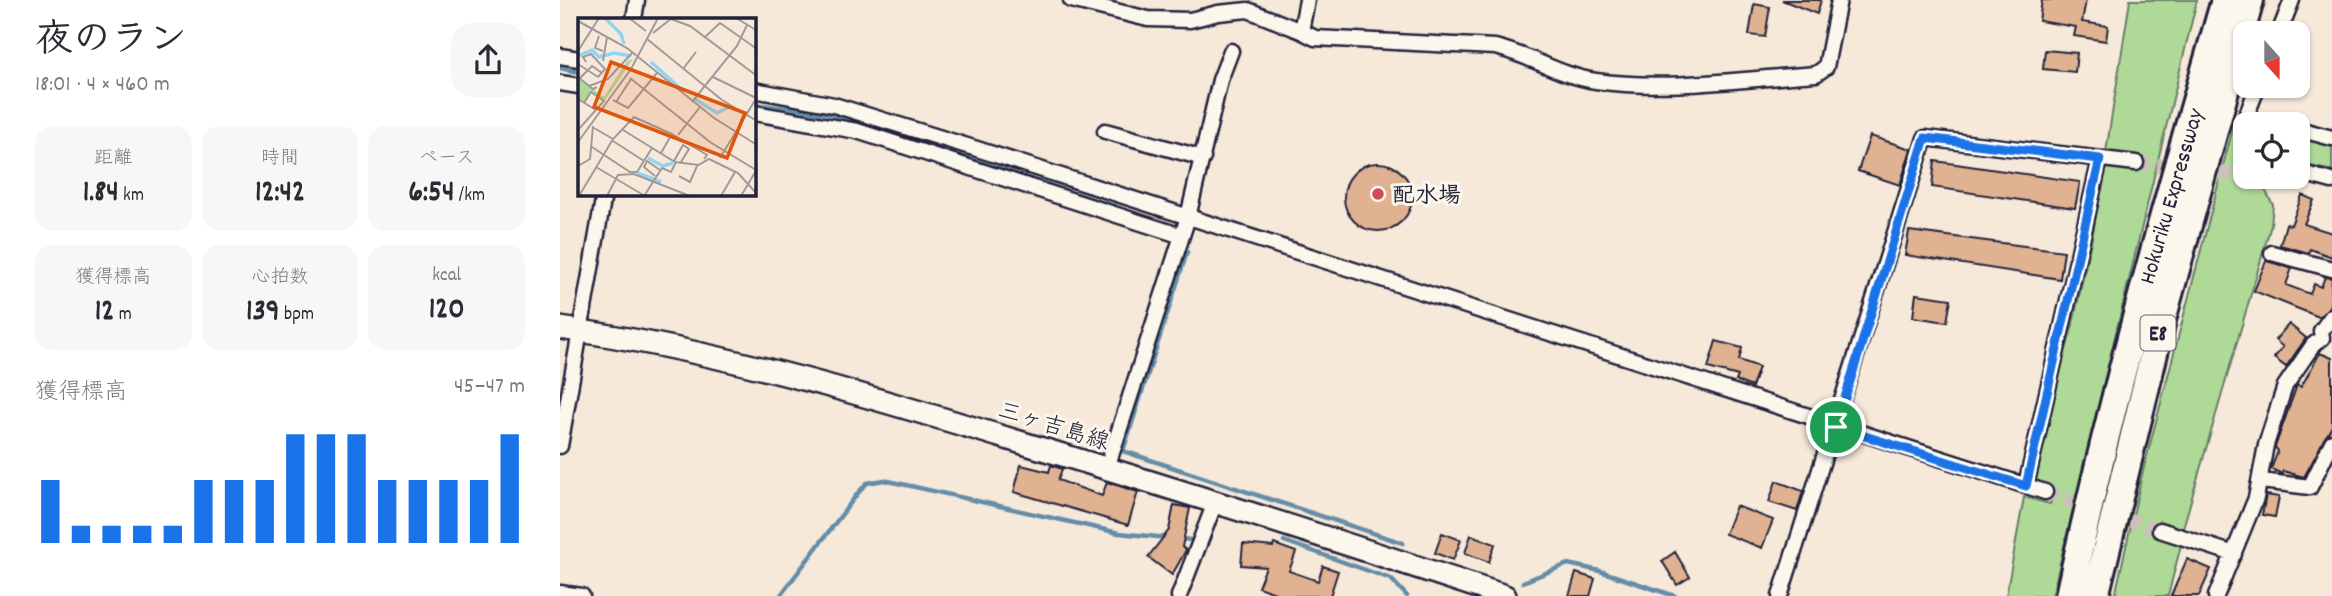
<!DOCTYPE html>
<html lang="ja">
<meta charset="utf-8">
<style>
:root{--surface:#fff;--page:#f7f7f7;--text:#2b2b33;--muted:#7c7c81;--accent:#1a73e8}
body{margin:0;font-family:Dekko,"Klee One",sans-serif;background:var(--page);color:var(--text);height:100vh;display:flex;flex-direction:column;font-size:26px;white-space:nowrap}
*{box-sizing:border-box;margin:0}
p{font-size:23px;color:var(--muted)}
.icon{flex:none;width:38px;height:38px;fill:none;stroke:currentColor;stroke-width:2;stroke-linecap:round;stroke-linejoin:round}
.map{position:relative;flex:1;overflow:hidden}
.details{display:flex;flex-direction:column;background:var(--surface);width:560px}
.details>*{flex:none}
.needle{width:46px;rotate:159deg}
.buttons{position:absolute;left:1673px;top:21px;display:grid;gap:14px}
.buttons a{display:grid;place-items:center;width:77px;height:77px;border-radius:14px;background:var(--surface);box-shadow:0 2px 5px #0004;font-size:35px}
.pin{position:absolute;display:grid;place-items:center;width:60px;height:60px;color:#fff;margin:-30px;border:4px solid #fff;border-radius:50%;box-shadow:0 2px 7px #0007}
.round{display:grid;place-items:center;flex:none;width:74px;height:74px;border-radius:21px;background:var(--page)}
.overview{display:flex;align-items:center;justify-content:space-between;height:119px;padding:0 35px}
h1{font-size:38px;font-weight:700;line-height:52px}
.figures{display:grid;grid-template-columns:repeat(3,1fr);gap:10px;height:119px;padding:7px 35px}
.figures div{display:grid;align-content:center;border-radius:18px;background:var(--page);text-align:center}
.figures b{font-size:30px;font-weight:700}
.figures small{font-size:19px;font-weight:400}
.figures p{font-size:19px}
.chart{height:196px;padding:14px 35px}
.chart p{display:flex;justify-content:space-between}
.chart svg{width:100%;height:126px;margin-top:7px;stroke:var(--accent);stroke-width:6}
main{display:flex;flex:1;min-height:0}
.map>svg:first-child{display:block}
</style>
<main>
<section class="details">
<div class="overview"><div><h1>夜のラン</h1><p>18:01 · 4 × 460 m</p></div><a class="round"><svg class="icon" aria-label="share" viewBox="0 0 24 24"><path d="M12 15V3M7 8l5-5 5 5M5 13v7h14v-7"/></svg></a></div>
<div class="figures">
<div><p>距離</p><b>1.84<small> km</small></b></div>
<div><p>時間</p><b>12:42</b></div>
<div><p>ペース</p><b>6:54<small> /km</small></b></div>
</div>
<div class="figures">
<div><p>獲得標高</p><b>12<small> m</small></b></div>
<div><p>心拍数</p><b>139<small> bpm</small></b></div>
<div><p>kcal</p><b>120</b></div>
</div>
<div class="chart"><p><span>獲得標高</span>45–47 m</p>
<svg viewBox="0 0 160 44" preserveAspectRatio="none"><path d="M5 44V22M15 44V38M25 44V38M35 44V38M45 44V38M55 44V22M65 44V22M75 44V22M85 44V6M95 44V6M105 44V6M115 44V22M125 44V22M135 44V22M145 44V22M155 44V6"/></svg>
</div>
</section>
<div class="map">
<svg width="1772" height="596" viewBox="0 0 1772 596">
<rect width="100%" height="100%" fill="#f6e9da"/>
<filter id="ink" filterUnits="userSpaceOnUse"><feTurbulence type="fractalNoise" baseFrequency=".0143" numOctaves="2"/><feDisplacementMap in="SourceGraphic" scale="14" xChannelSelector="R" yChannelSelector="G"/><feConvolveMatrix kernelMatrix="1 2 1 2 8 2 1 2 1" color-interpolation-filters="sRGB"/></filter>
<g filter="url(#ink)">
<path fill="#aed997" stroke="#687e69" stroke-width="2" d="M1570 0H1637L1492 596H1446L1464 497 1490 504 1495 490 1470 480 1512 328 1534 228Z
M1674 124 1685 126 1687 184 1701 182 1713 205 1711 225 1623 528 1605 525 1600 538 1621 545 1608 596H1555L1582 475Z
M1738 137 1772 145V171L1738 163Z"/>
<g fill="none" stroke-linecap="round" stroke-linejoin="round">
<path stroke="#658da9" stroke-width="4.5" d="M0 68 19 72
M194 104 271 114 556 207
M627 252 563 451 843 543
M621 539 631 540
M724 541 831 579 847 596
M963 582 1008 564 1040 571 1115 596
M220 596 298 493 307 483 324 480 559 533 608 538"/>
</g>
<path fill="#e1b292" stroke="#22223b" stroke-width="2" d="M1222 0H1261L1257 14Z
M1482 0H1526L1522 22 1548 26 1546 41 1514 36 1516 27 1479 21Z
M1194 4 1210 7 1205 37 1189 35Z
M1485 50 1517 53 1515 72 1483 69Z
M1310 136 1351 149 1340 185 1298 171Z
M1375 161 1520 182 1515 208 1372 187Z
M784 197a34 34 0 1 1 68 0a34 34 0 1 1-68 0Z
M1742 195 1754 200 1744 224 1772 233V257L1750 249 1749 253 1720 245 1726 224 1731 225Z
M1349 231 1504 251 1500 279 1345 255Z
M1706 261 1732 268 1726 285 1750 294 1754 284 1761 287 1765 277 1772 278 1770 307 1759 317 1694 291Z
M1356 294 1391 299 1387 322 1353 317Z
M1729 324 1746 338 1726 367 1714 358 1723 347 1715 340Z
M1156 341 1182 348 1179 360 1199 367 1192 387 1176 381 1178 376 1148 368Z
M1760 353 1772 358V426L1744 477 1723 471 1722 474 1711 469 1718 451 1715 447 1737 385 1741 387Z
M461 465 489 472 491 465 502 469 498 480 542 496 547 482 578 492 568 525 454 492Z
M1216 481 1243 491 1237 511 1209 502Z
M1706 495 1719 497 1715 517 1702 515Z
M614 505 630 508 622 547 626 550 612 575 588 557 609 530Z
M1176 506 1213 520 1202 548 1165 534Z
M882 533 901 540 893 560 875 553Z
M911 535 935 544 929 562 905 553Z
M683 544 713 547 714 544 736 552 729 571 758 581 763 566 778 571 770 596H724L698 587 706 567 681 565Z
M1115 552 1130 577 1117 585 1102 561Z
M1627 559 1651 569 1639 596H1611Z
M1016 573 1035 579 1030 596H1009Z"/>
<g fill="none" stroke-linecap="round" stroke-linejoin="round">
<path stroke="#ccc1ba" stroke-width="14" stroke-dasharray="14 7" stroke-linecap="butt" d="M1576 163 1685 175
M1485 492 1600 530"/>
<defs>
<path id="minor" d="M511 0 588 19 630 20 658 13 688 10 741 31
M747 0 741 31 755 38 935 47C970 55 1000 76 1036 81 1109 91 1184 79 1256 74L1266 67 1279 0
M74 19 77 0
M1719 33 1732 0
M0 56 19 59
M0 83 19 86
M1698 86 1685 119 1712 124
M194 90 274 105 417 149 1485 492
M194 113 297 131 622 236
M1738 129 1772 138
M545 131 643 158
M1738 172 1772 181
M1712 253 1772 269
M0 446 44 194
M547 468 628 217 660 80 671 51
M1701 481 1750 487 1772 442
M1466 486 1540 159
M1600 530 1674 554
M0 593 22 596
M619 596 656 500
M1220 596 1365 138 1576 163
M1656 596 1696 498 1706 445 1725 386 1753 345 1762 338 1761 331 1772 316"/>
<path id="secondary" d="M0 328C156 350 306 395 456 441 620 490 782 542 945 596"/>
<path id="motorway" d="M1509 596C1552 395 1608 198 1665 0
M1535 596 1603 316 1690 0"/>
</defs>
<use href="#minor" stroke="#22223b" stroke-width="19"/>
<use href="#secondary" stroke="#22223b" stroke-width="26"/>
<use href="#motorway" stroke="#22223b" stroke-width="32"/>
<use href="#minor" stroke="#fbf7ec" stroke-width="14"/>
<use href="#secondary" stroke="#fbf7ec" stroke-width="21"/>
<use href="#motorway" stroke="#fbf7ec" stroke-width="26"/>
</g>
</g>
<g fill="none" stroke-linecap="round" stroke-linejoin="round" filter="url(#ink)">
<defs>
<path id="route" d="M1365 138 1540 159 1466 486 1276 427Z"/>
</defs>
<use href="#route" stroke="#fff" stroke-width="14"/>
<use href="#route" stroke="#1a73e8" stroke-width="9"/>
</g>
<circle fill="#d1495b" stroke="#fbf7ec" stroke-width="2.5" cx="818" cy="194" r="7"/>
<g text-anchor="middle" stroke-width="6" stroke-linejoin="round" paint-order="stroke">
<rect fill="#fbf7ec" stroke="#636270" stroke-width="2" x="1580.5" y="315.5" width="35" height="35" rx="5"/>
<g font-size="21" font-weight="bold" fill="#22223b">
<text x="1598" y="340">E8</text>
</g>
<g font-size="23" font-weight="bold" fill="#22223b" stroke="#fbf7ec" text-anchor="start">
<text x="832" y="202">配水場</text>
</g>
<g font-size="23" fill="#22223b" stroke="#fbf7ec">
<text transform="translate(1610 196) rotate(-74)" y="8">Hokuriku Expressway</text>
<text transform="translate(494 425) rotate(17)" y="8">三ヶ吉島線</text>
</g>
</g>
<g transform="translate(18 18)">
<rect width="178" height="178" fill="#f6e9da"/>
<path d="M55 41 27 82 13 73 6 84 1 81 0 60 26 79 49 43Z" fill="#aed997"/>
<path fill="none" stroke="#91d5f3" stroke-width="3.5" d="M27 0 43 16 46 26M0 38 14 32 21 39 36 35 53 38M73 44 102 70M117 81 139 95 151 89M70 140 85 148 95 145M59 155 83 164"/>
<path fill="none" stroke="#a1999a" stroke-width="2" d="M51 0 68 13M158 0 178 12M93 1 112 8 179 58M0 3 49 30 136 100 179 127M75 15 94 0M21 18 17 30 25 33M126 20 142 5 179 31M69 21 144 82 179 103M0 33 21 0M25 43 29 19M8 44 5 39 13 36 27 51 20 59M0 46 20 59M105 51 118 34M0 59 15 71 19 69M135 59 178 80M2 60 14 48 24 55M52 60 132 124 178 152M11 68 30 61 55 34M0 81 18 92M35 82 50 90 79 55M38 84 53 61M114 84 159 28 169 7M16 110 35 121M0 112 26 83 13 74 6 85M45 112 97 144 121 147M94 116 129 137 126 141M100 117 122 89M35 123 66 143M0 124 53 51 80 0M14 129 52 154H59L74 130M142 140 179 79M96 143 105 127 111 131 103 144M0 148 12 141 15 108M18 149 67 178M77 158 66 149 69 143 82 152M101 158 112 164 119 148 131 141 160 155 179 176M1 178 35 121 56 99 94 116 83 135M29 178 40 157 56 156 112 178M66 178 84 150 93 154 98 144M143 178 157 154M163 178 179 151"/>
<path fill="#de560e" fill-opacity="0.15" stroke="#de560e" stroke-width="3.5" d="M33 44 167 95 149 140 16 89Z"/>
<rect width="178" height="178" fill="none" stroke="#22223b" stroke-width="3.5"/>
</g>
</svg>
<div class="buttons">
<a><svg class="needle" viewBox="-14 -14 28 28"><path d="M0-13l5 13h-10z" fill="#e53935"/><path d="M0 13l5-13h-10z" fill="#7c7c81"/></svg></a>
<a><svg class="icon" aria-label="locate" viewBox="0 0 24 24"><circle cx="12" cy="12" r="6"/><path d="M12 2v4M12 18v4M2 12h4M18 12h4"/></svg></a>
</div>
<div class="pin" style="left:1276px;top:427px;background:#1e9e55"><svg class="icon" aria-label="arrive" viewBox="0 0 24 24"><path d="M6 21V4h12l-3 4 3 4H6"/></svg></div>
</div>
</main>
